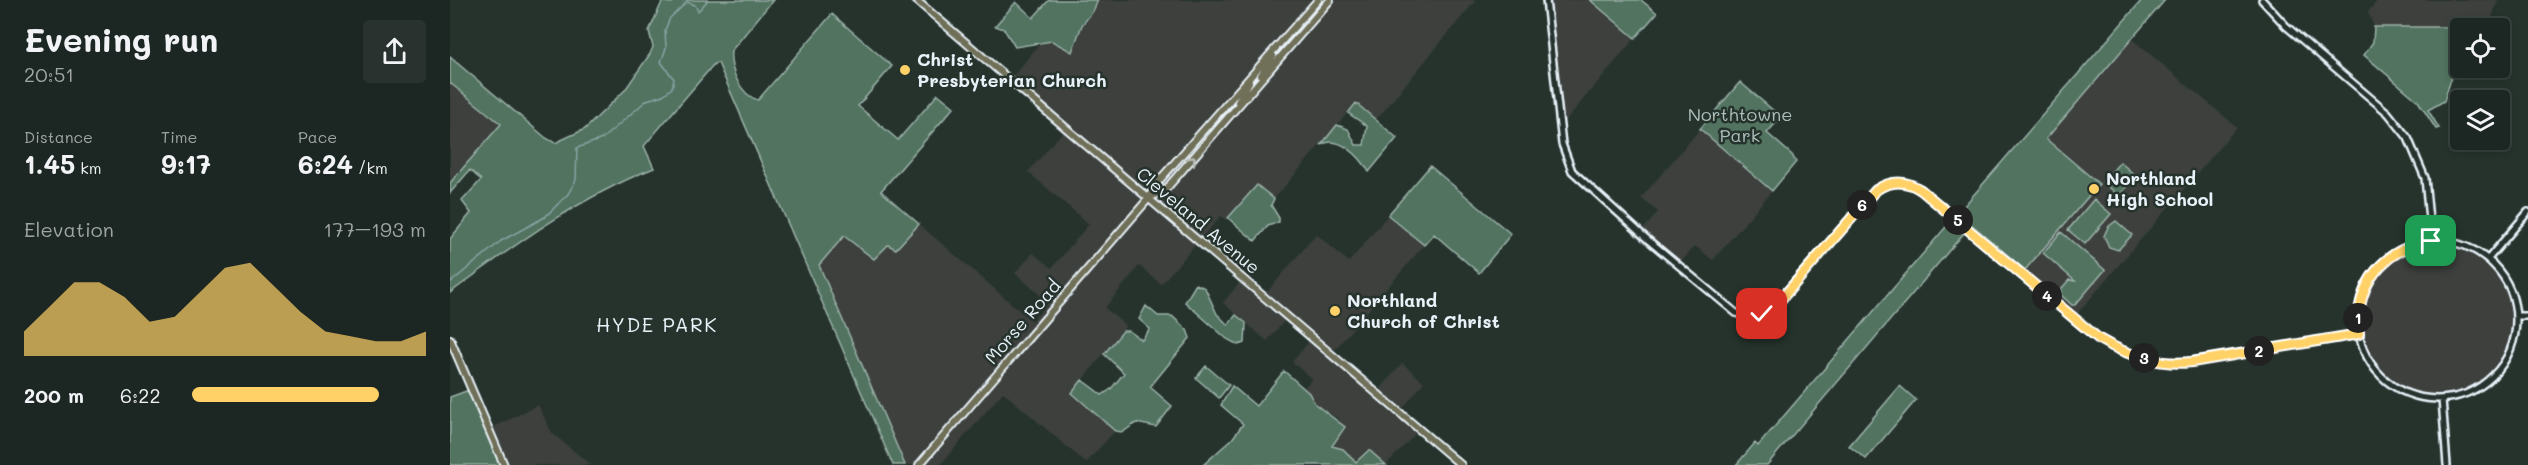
<!DOCTYPE html>
<meta charset="utf-8">
<style>
:root{--surface:#1c2622;--page:#29322f;--text:#f1f3f6;--muted:#a0a5a5;--line:#3a4340;--accent:#ffd166}
body{margin:0;font-family:Mali,sans-serif;background:var(--page);color:var(--text);height:100vh;display:flex;flex-direction:column;font-size:22px;white-space:nowrap}
*{box-sizing:border-box;margin:0}
p{font-size:20px;color:var(--muted)}
.icon{flex:none;width:33px;height:33px;fill:none;stroke:currentColor;stroke-width:2;stroke-linecap:round;stroke-linejoin:round}
.map{position:relative;flex:1;overflow:hidden}
.drawer{display:flex;flex-direction:column;background:var(--surface);width:450px}
.drawer>*{flex:none}
.controls{position:absolute;left:2000px;top:18px;display:grid;gap:12px}
.controls a{display:grid;place-items:center;width:60px;height:60px;border-radius:6px;background:var(--surface);box-shadow:0 3px 9px #0003,0 0 0 2px var(--line);font-size:30px}
.pin{position:absolute;display:grid;place-items:center;width:51px;height:51px;color:#fff;margin:-26px;border-radius:12px;box-shadow:0 3px 9px #0006}
.km{position:absolute;width:30px;height:30px;margin:-15px;border-radius:50%;background:#222;color:#fff;font-size:16px;line-height:30px;text-align:center}
.round{display:grid;place-items:center;flex:none;width:63px;height:63px;border-radius:6px;background:var(--page)}
.summary{display:flex;align-items:center;justify-content:space-between;height:102px;padding:0 24px}
h1{font-size:33px;font-weight:700;line-height:45px}
.metrics{display:grid;grid-template-columns:repeat(3,1fr);gap:9px;height:102px;padding:6px 24px}
.metrics div{display:grid;align-content:center}
.metrics b{font-size:26px;font-weight:700}
.metrics small{font-size:16px;font-weight:400}
.metrics p{font-size:16px}
.chart{height:168px;padding:12px 24px}
.chart p{display:flex;justify-content:space-between}
.chart svg{width:100%;height:108px;margin-top:6px;fill:var(--accent);opacity:.7}
ul{padding:0 24px;list-style:none;font-size:20px}
li{display:grid;grid-template-columns:96px 72px 1fr;align-items:center;height:45px}
li i{height:15px;border-radius:8px;background:var(--accent)}
main{display:flex;flex:1;min-height:0}
.map>svg:first-child{display:block}
</style>
<main>
<section class="drawer">
<div class="summary"><div><h1>Evening run</h1><p>20:51</p></div><a class="round"><svg class="icon" aria-label="share" viewBox="0 0 24 24"><path d="M12 15V3M7 8l5-5 5 5M5 13v7h14v-7"/></svg></a></div>
<div class="metrics">
<div><p>Distance</p><b>1.45<small> km</small></b></div>
<div><p>Time</p><b>9:17</b></div>
<div><p>Pace</p><b>6:24<small> /km</small></b></div>
</div>
<div class="chart"><p><span>Elevation</span>177–193 m</p>
<svg viewBox="0 0 160 44" preserveAspectRatio="none"><path d="M0 44V34L10 24L20 14L30 14L40 20L50 30L60 28L70 18L80 8L90 6L100 16L110 26L120 34L130 36L140 38L150 38L160 34V44z"/></svg>
</div>
<ul>
<li><b>200 m</b>6:22<i style="width:80%"></i></li>
</ul>
</section>
<div class="map">
<svg width="2078" height="465" viewBox="0 0 2078 465">
<rect width="100%" height="100%" fill="#26332d"/>
<filter id="ink" filterUnits="userSpaceOnUse"><feTurbulence type="fractalNoise" baseFrequency=".0167" numOctaves="2"/><feDisplacementMap in="SourceGraphic" scale="12" xChannelSelector="R" yChannelSelector="G"/><feConvolveMatrix kernelMatrix="1 2 1 2 8 2 1 2 1" color-interpolation-filters="sRGB"/></filter>
<g filter="url(#ink)">
<path fill="#3c413e" d="M648 0H1026L926 120 906 103 824 199 807 186 776 220 771 216 711 284 689 266 655 308 676 326 622 393 665 431 636 463 553 392 490 465H455L369 265 394 235 446 249 469 224 582 321 598 302 565 273 583 253 602 268 639 224 578 172 616 128 560 80 591 42 602 41 616 50 643 11Z
M1096 0H1140L1185 38 1111 126Z
M1928 0H2048L2038 28H2022L1924 27 1918 12Z
M1682 39 1787 127 1627 314 1523 225Z
M0 83 51 124 0 183Z
M1250 129 1322 191 1263 260 1245 246 1230 263 1192 231 1208 212 1191 198Z
M938 215 974 245 881 354 927 393 952 363 974 382 950 412 970 429 936 465 919 450 906 462 882 446 894 430 887 418 865 404 854 388 862 379 842 362 861 339 837 318 817 341 773 303 793 278 814 296 866 234 899 262Z
M1912 320a75 75 0 1 1 150 0a75 75 0 1 1-150 0Z
M88 405 102 433 141 465H51L36 431Z"/>
<path fill="#51735e" stroke="#9cb2ab" stroke-width="1.5" d="M224 0H323L281 51C279 68 290 95 308 100L382 14 442 66 408 106 448 140 488 94 504 107 431 191 469 224 446 249 438 245 424 259 394 236 369 265 455 465H443L268 63 264 64 194 146 204 168C130 197 64 245 0 293V239L21 213 12 201 31 180 20 170 0 193V183L51 124 0 83V57L96 138 105 143 135 129 175 90 200 54 203 47 199 31 212 2 222 3Z
M599 0H648L643 11 632 25 622 52 602 41 565 47 554 29 545 26 566 2 583 18Z
M1140 0H1191L1207 13 1185 38Z
M1692 0H1715L1596 139 1649 184 1575 270 1508 213Z
M1924 27H2018L2010 28V51L1994 101 1978 110 1989 128 1986 129 1968 101 1914 55 1923 42Z
M1290 82 1331 117 1317 133 1342 155 1346 162 1322 191 1250 129Z
M906 103 947 138 919 172C910 156 888 134 871 145L887 125 898 129 906 145H914L917 126 898 113Z
M1670 162 1686 176 1669 196 1653 182Z
M980 166 1061 234 1029 273 984 234 974 245 938 215Z
M807 185 824 199 821 205 829 218V222L818 226 805 241 778 218Z
M1644 199 1661 214 1635 244 1618 230Z
M1501 221 1514 233 1317 465H1286L1305 443 1308 446Z
M1666 221 1682 235 1668 250 1659 247 1654 236 1658 227Z
M1611 232 1655 270 1625 305H1622L1611 295V289L1619 280 1625 281 1593 253Z
M746 284 755 288 767 314 778 325 786 315 796 323 795 343 788 345 777 339 735 302Z
M696 306 708 316H722L737 330 740 338 700 387 722 406 706 427 686 423 673 432 665 431 622 393 632 380 652 395 661 389 674 373 654 354 673 331H679L692 340 700 329 689 319Z
M756 366 779 385 769 398 746 378Z
M834 371 859 393 865 404 895 427 882 446 893 449 906 462 919 450 936 465H753L782 439 793 424 771 405 782 386 806 406Z
M1450 386 1466 400 1416 459 1399 446Z
M19 390 51 465H0V397Z"/>
<g fill="none" stroke-linecap="round" stroke-linejoin="round">
<path stroke="#8aa4a6" stroke-width="1.5" d="M0 283 51 241 95 217 118 194 126 180 127 148 152 139 197 100 213 95 222 88 224 79 211 62 216 48 215 30 220 18 237 2 245 5 248 11 258 0"/>
<defs>
<path id="secondary" d="M1096 0 1112 144 1122 171 1197 239 1286 313 1302 316 1321 309 1426 190C1441 180 1455 180 1471 190L1642 334C1669 353 1704 365 1737 362L1909 334
M1812 0 1836 26 1938 113 1958 138 1975 178 1981 241
M1908 320a79 79 0 1 1 158 0a79 79 0 1 1-158 0Z
M2038 259 2078 212
M2066 316H2078
M1992 399 1997 465"/>
<path id="primary" d="M466 0 1011 465
M811 75 823 56
M788 102 799 82
M699 198 715 190 880 0
M0 339 54 465
M469 465 699 198 707 183 868 0"/>
</defs>
<use href="#secondary" stroke="#e8f1f8" stroke-width="10"/>
<use href="#primary" stroke="#e8f1f8" stroke-width="10"/>
<use href="#secondary" stroke="#26332d" stroke-width="5"/>
<use href="#primary" stroke="#706f59" stroke-width="6"/>
</g>
<defs><path id="oneway-chevron" d="M-2-3.5L2.5 0L-2 3.5" fill="none" stroke-width="1.6" stroke-linecap="round" stroke-linejoin="round" transform="scale(1.5)"/></defs>
<use stroke="#b8bdb8" href="#oneway-chevron" transform="translate(742 160) rotate(-49)"/>
</g>
<g fill="none" stroke-linecap="round" stroke-linejoin="round" filter="url(#ink)">
<defs>
<path id="route" d="M1312 314 1327 304 1426 190C1441 180 1456 180 1471 190L1649 339C1676 355 1710 366 1742 362L1909 334C1905 285 1932 249 1981 241"/>
</defs>
<use href="#route" stroke="#fff" stroke-width="12"/>
<use href="#route" stroke="#ffd166" stroke-width="8"/>
</g>
<g fill="#ffd166" stroke="#26332d" stroke-width="2">
<circle cx="455" cy="70" r="6"/>
<circle cx="1644" cy="189" r="6"/>
<circle cx="885" cy="311" r="6"/>
</g>
<g text-anchor="middle" stroke-width="5" stroke-linejoin="round" paint-order="stroke">
<g font-size="18" font-weight="bold" fill="#e8f1f8" stroke="#26332d" text-anchor="start">
<text x="467" y="66">Christ<tspan x="467" dy="21">Presbyterian Church</tspan></text>
<text x="1656" y="185">Northland<tspan x="1656" dy="21">High School</tspan></text>
<text x="897" y="307">Northland<tspan x="897" dy="21">Church of Christ</tspan></text>
</g>
<g font-size="18" fill="#acbfba" stroke="#26332d">
<text x="1290" y="121">Northtowne<tspan x="1290" dy="21">Park</tspan></text>
</g>
<g font-size="18" fill="#e8f1f8" stroke="#26332d">
<text transform="translate(748 221) rotate(40)" y="6">Cleveland Avenue</text>
<text transform="translate(573 322) rotate(-49)" y="6">Morse Road</text>
</g>
<g font-size="20" letter-spacing="1.5" fill="#e8f1f8" stroke="#26332d">
<text x="207" y="332">HYDE PARK</text>
</g>
</g>
</svg>
<div class="controls">
<a><svg class="icon" aria-label="locate" viewBox="0 0 24 24"><circle cx="12" cy="12" r="6"/><path d="M12 2v4M12 18v4M2 12h4M18 12h4"/></svg></a>
<a><svg class="icon" aria-label="layers" viewBox="0 0 24 24"><path d="M12 4l9 5-9 5-9-5zM3 14l9 5 9-5"/></svg></a>
</div>
<div class="pin" style="left:1981px;top:241px;background:#1e9e55"><svg class="icon" aria-label="arrive" viewBox="0 0 24 24"><path d="M6 21V4h12l-3 4 3 4H6"/></svg></div>
<div class="pin" style="left:1312px;top:314px;background:#d93025"><svg class="icon" aria-label="check" viewBox="0 0 24 24"><path d="M5 12l5 5 9-10"/></svg></div>
<b class="km" style="left:1908px;top:318px">1</b>
<b class="km" style="left:1809px;top:351px">2</b>
<b class="km" style="left:1694px;top:358px">3</b>
<b class="km" style="left:1597px;top:296px">4</b>
<b class="km" style="left:1508px;top:220px">5</b>
<b class="km" style="left:1412px;top:205px">6</b>
</div>
</main>
